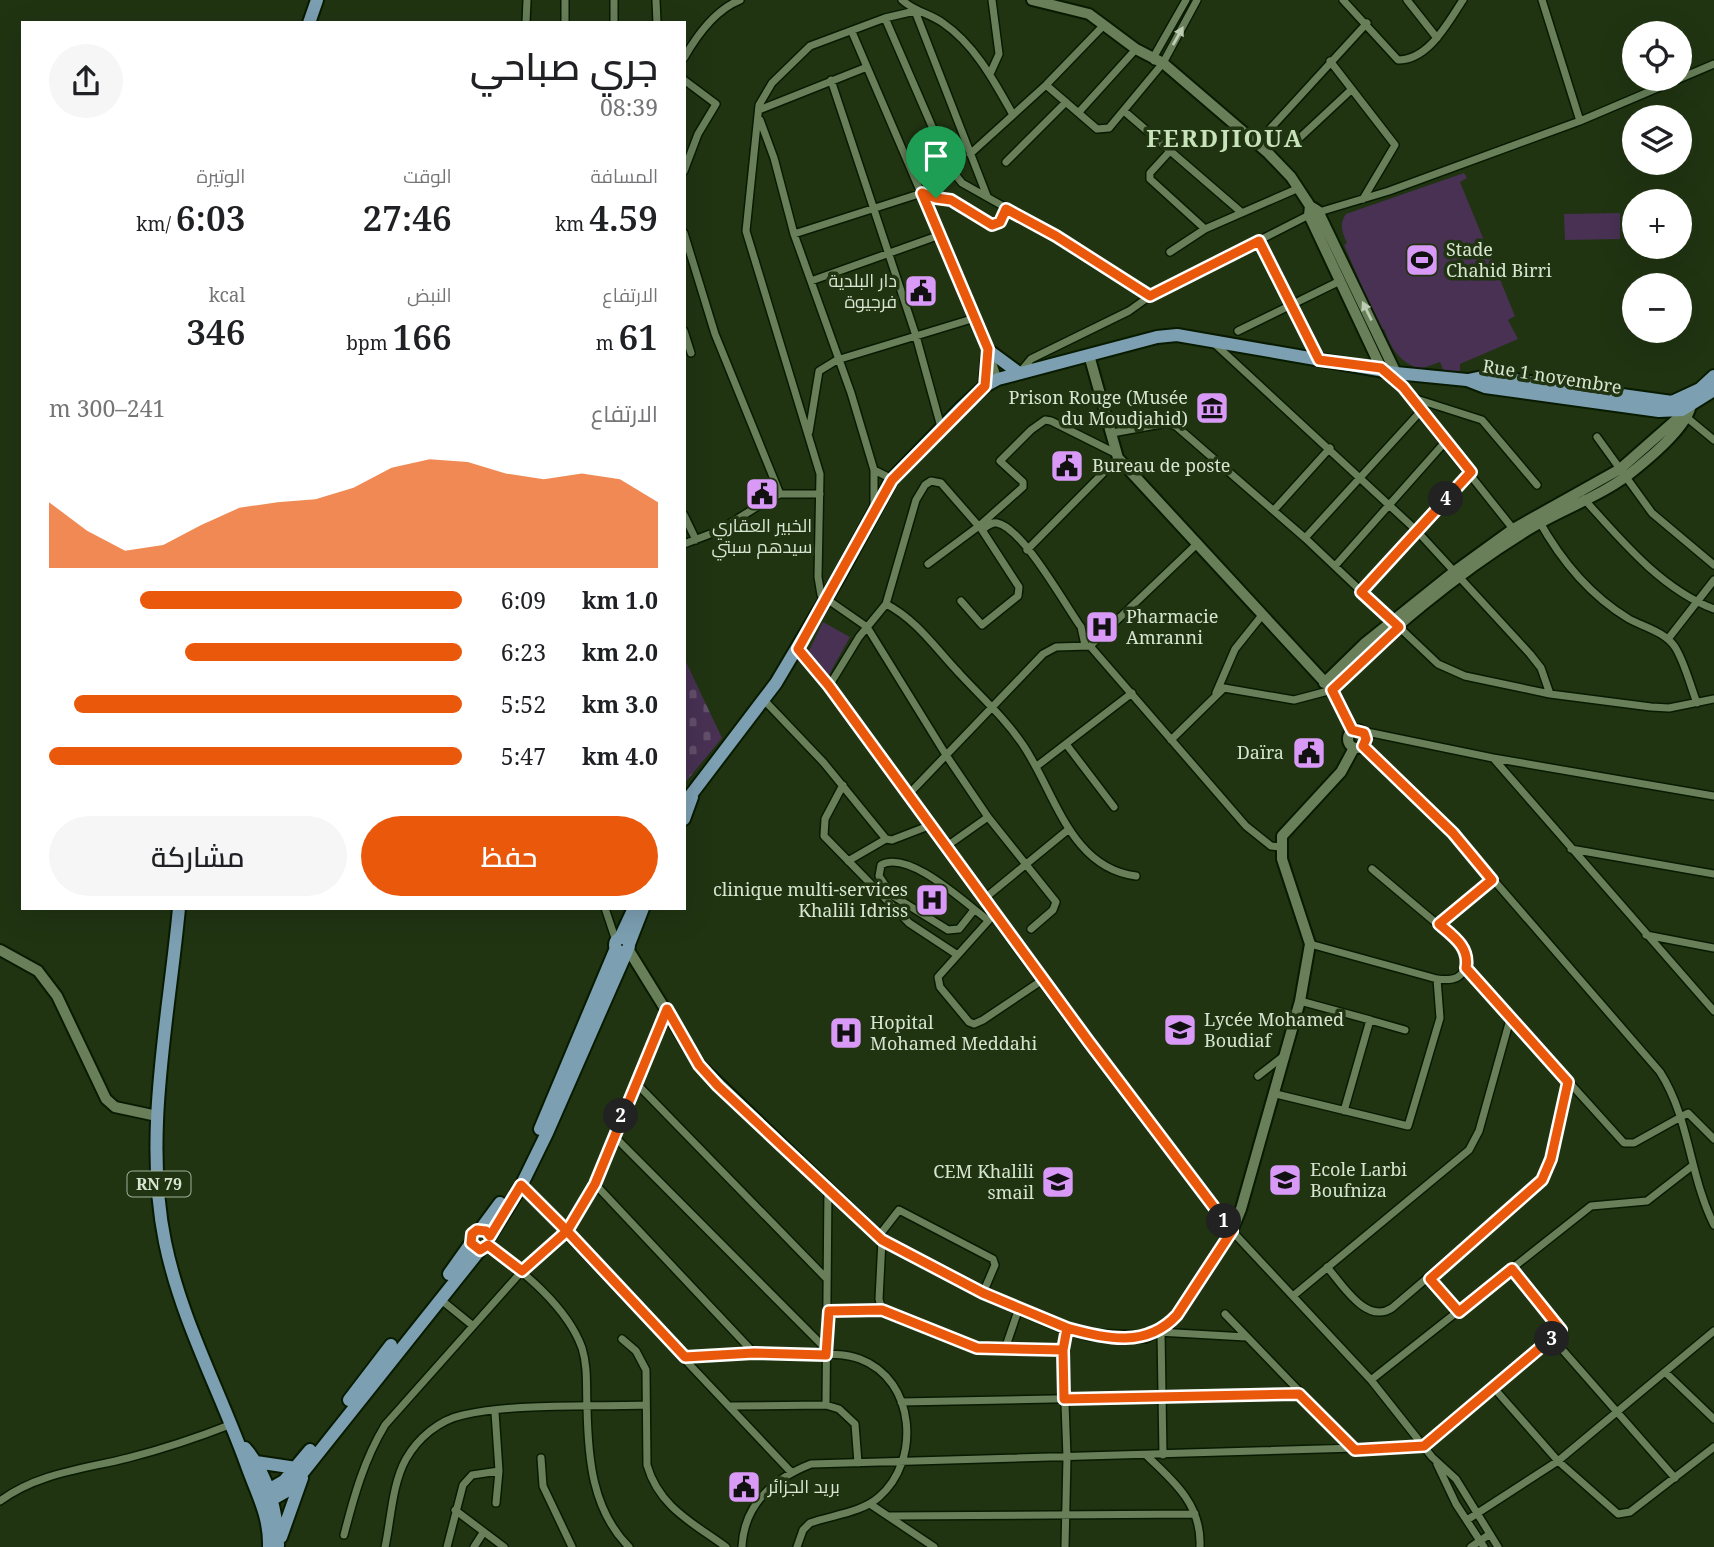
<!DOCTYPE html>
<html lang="ar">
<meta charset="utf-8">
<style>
:root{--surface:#fff;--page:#f6f6f6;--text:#202124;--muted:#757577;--accent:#ea580c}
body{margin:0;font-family:"Noto Serif",Cairo,serif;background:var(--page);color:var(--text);direction:rtl;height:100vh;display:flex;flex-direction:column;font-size:26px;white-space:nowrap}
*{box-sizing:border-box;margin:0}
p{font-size:23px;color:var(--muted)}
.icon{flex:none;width:38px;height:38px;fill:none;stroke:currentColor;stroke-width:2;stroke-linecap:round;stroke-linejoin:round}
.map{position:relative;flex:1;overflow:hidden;direction:ltr}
.panel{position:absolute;left:21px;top:21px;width:665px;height:889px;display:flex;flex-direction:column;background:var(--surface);border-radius:0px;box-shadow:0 7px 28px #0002;direction:rtl}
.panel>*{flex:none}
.controls{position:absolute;left:1622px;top:21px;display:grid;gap:14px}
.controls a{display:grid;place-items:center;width:70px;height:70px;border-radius:50%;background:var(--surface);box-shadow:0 7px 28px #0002;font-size:35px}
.pin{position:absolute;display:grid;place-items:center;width:60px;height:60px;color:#fff;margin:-72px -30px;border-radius:50% 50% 50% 0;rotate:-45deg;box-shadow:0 0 7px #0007}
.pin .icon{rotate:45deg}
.km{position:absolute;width:35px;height:35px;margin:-18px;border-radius:50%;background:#222;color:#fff;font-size:19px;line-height:35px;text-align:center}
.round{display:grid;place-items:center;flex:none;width:74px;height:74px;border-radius:37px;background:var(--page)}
.head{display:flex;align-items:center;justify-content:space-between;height:119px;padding:0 28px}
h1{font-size:38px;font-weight:600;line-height:52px}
.metrics{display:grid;grid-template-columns:repeat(3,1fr);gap:10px;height:119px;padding:7px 28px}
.metrics div{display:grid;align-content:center}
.metrics b{font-size:35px;font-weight:600}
.metrics small{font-size:19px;font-weight:400}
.metrics p{font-size:19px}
.chart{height:196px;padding:14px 28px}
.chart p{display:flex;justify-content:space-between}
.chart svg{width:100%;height:126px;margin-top:7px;fill:var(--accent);opacity:.7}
.cta{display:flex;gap:14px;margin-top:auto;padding:14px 28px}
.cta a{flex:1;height:80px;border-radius:42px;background:var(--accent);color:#fff;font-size:28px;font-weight:600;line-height:80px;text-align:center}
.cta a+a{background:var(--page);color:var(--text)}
ul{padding:0 28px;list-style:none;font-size:23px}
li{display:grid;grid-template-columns:112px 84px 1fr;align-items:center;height:52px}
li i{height:18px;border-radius:9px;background:var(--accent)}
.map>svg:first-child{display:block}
</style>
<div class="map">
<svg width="1714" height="1547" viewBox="0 0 1714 1547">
<defs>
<pattern id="cemetery-stones" width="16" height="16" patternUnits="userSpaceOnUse" patternTransform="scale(1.75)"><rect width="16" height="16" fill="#483153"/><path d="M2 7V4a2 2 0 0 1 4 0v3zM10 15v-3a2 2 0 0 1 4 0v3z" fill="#624f6b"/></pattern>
</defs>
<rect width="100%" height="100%" fill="#203412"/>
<path fill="url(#cemetery-stones)" d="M684 658 722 738 684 784Z"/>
<path fill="#483153" d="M1464 173 1467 178 1460 182 1515 316 1508 320 1518 339 1460 364V371L1444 372 1440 362 1420 369C1399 362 1391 348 1384 329L1381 330 1344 245 1347 243C1342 232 1339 224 1346 214Z
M1620 213V239L1565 240 1564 214Z
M823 622 850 637 826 680 806 657Z"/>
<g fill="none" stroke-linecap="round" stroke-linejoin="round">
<defs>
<path id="street" d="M656 0 657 23
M902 0C915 12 929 13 943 23 975 45 994 81 1012 113
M1343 0 1398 60C1429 60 1448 22 1463 0
M1407 0 1437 38
M1542 0 1580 121
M885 18 950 168 962 183 1056 236 1150 296
M526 23 527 0
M565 23V0
M614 23V0
M852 32 988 349 998 379
M684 58C697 35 715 10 740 0
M1154 61 1153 58 1186 0
M1330 61 1395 145 1363 199
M990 74 999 54 992 0
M684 80 716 104 698 134 684 171
M831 80 916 336 941 427
M1046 85 1097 129 1109 128 1163 63 1197 0
M759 110 867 67
M1124 111 1241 212
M1079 112 1136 49
M760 120 774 158 794 234 851 393 874 470V510
M1269 130 1367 23
M1292 145 1351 90
M1170 151 1150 173V179L1205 229
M970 154 1046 85 1103 26
M1006 162 1066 102
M987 196 915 11 885 18 810 46 772 83 759 105 746 231 820 474 818 577 821 595 867 627 946 755 988 817 1056 902 1053 910 1031 929
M684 233 715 334 780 494
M794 234 922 193 951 200 992 225 1000 222 1006 209
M1259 241 1319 359
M1170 252 1205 229 1299 188
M811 281 940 235
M684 331 691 353
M1238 331 1340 281
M1216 345 1417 531 1530 654 1541 668 1550 694
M1021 371 1031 359 1129 311 1150 296 1309 215 1389 191 1580 121 1714 64
M1396 373 1420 412 1514 530
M1410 397 1482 420 1537 485
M1685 416 1714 440
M809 432 819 371 837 360 975 318
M1112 433 1167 423 1176 426 1305 538 1438 664 1465 676 1550 694 1651 707 1669 708 1714 699
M1597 437 1652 513 1714 565
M874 470 892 479
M1584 499C1621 540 1661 589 1714 609
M1274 510 1330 448
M684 515 696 540
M1538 519C1560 559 1589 595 1629 619 1644 627 1665 632 1675 647 1685 663 1690 685 1697 703
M982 530C987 526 991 522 997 523 1023 528 1065 605 1081 627L1085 645
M1305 538 1420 412
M684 544 718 531 771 498 780 494H820
M1027 550 1118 458
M928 564 979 526 1023 487V482L1000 461 1031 430 1045 420 1051 421 1115 453
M1335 566 1445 442
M1361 592 1471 472
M886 604C917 620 936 649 959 673 981 697 1005 718 1023 745 1055 792 1070 868 1136 876
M1668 639 1714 580
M1090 646 1198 543
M829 686 859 637 886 604 916 500 925 485 931 481 941 483 982 530 1019 587 1018 596 982 625 961 601
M1216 693 1235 649 1263 614
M764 700 824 763 886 839 892 840 931 825
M1362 731 1493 758 1714 796
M1171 740 1224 688 1294 700 1332 690
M1066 744 1114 807
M1363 745 1453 833 1660 1072C1690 1119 1689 1175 1714 1225
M1494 759 1714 1011
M1037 766 1132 693
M843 785 825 819 824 836 909 923 956 954
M908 795 1043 654 1056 647 1090 646 1246 826 1271 846 1280 847
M947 846 988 817
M1571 849 1714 874
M848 861 886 839
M985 898 1069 829
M605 908 616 941
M974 910 959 929 948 930 892 895 879 876 881 865C909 849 966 904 988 920
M990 919 938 977 940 987 969 1022 974 1024 983 1020 1044 979
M1439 924 1492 880
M1646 935 1714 948
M1310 944 1437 979C1454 981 1464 979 1467 960L1461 944 1372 869
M1466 968 1624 1143H1634L1688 1113 1714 1139
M1300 1001 1370 1020 1344 1111
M1370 1020 1405 1030
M1258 1076 1285 1055
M635 1082 825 1277
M1276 1094 1408 1126 1440 1018 1437 979
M613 1135 827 1350
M595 1184 754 1353
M521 1186 791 1472
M1232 1231 1371 1380 1432 1457 1456 1479 1498 1547
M878 1237 899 1210 993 1259 995 1265 983 1293
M882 1240 879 1299 882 1310 889 1315 977 1348 1063 1350
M488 1245C522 1271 567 1306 582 1348 588 1367 586 1387 587 1407 588 1458 592 1510 629 1547
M1327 1267C1342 1284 1366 1325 1392 1308L1542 1180 1551 1159 1568 1082
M1430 1279 1459 1312
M1293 1296 1469 1150 1479 1131 1511 1016
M440 1299 472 1325
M829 1311 882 1310
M1225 1314 1355 1449
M1158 1332 1246 1337
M1161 1332 1163 1455
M622 1339 636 1351 646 1370 647 1465C659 1507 693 1523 726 1547
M1553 1339 1675 1478
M1005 1349 1019 1308
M685 1357C723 1355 759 1355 797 1355 817 1355 841 1352 860 1359 916 1380 921 1461 879 1497 861 1513 832 1515 810 1523L803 1530 797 1547
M1666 1373 1714 1419
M1371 1380 1591 1206 1647 1201 1692 1166
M1493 1387 1558 1461 1618 1514 1630 1512 1714 1447
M901 1402 1299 1394
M826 1405 828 1187
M730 1406 826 1405 839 1409 855 1424 858 1463
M495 1412 499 1471 496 1503
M1147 1456C1175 1482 1202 1506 1200 1547
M541 1458 543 1486 572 1547
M1437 1464 1456 1504 1484 1547
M0 1501C38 1473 84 1469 128 1458 163 1449 199 1437 232 1424
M870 1504 934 1547
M455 1510 504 1547
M888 1516 1195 1514
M1467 1520 1558 1461 1714 1331
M344 1535C354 1496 364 1460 385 1425L522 1271 571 1224 595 1184 667 1010
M385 1547C391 1520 392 1484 406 1459 418 1438 439 1420 463 1415 515 1403 590 1407 644 1405
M447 1547 463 1485 472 1475 499 1471
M474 1547 483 1533
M742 1547C744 1504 773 1479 811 1464L1424 1446 1561 1330 1512 1269
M1065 1547 1067 1457 1063 1350 1067 1328
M1471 1547 1490 1534"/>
<path id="secondary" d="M1032 0 1089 14 1136 49 1163 63 1268 153 1291 177 1310 206 1318 211 1396 373
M1310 206 1309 215 1381 368
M1089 355 1118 458 1332 690 1352 730
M798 649 829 686 1089 1043 1232 1231
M1324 683 1364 644 1455 571 1513 529 1620 469 1678 418 1682 410 1681 403
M1332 690C1382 634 1461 571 1526 531 1561 509 1604 496 1637 468 1653 455 1694 421 1691 400
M1348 739a9 9 0 1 1 18 0a9 9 0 1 1-18 0Z
M628 949 699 1064 882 1240 983 1293 1063 1327 1090 1335 1145 1337 1167 1325 1177 1315 1232 1231 1241 1209 1300 1001 1310 944 1282 859V836L1341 772 1354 748
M0 950 38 971 57 996 106 1099 115 1107 157 1116"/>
<path id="primary" d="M309 23 317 0
M992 353 1019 373
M1468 380 1487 376 1672 402 1700 389 1714 376
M985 386 988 355
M684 804 776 683 840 575 892 479 960 409 985 386 998 379 1157 337 1177 335 1396 373 1467 380 1485 387 1659 411 1682 410 1714 390
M684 819 692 797
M179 908C169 1016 143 1135 165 1242 181 1320 220 1391 247 1466 257 1494 270 1516 269 1547
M615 945a7 7 0 1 1 14 0a7 7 0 1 1-14 0Z
M620 938 634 908
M629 944 643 908
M540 1129 616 948
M480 1230 500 1203
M490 1236 521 1186 547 1133 627 951
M449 1274 471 1243
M349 1400 391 1345
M245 1448C268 1474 277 1511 278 1545
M256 1462 296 1468
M260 1495 284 1481 310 1450
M264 1504 285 1492 304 1471 480 1250
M281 1537 302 1478"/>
</defs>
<use href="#street" stroke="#081b00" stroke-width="10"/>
<use href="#secondary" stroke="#081b00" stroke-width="14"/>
<use href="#primary" stroke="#081b00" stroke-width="16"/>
<use href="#street" stroke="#687f5a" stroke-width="7"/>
<use href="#secondary" stroke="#687f5a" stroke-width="10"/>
<use href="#primary" stroke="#7c9fb2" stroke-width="12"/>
</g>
<defs><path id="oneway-solid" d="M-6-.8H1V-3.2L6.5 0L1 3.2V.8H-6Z" transform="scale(1.75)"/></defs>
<g fill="#bcccb3">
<use href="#oneway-solid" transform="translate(1178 36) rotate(-61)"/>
<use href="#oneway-solid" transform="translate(1367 311) rotate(-116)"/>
</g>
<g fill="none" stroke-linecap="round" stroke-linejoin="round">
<defs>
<path id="route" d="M936 198 922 193 988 349 985 386 892 480 798 649 829 686 1089 1042 1232 1231 1177 1315C1147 1348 1106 1339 1067 1328L1063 1350 977 1348 882 1310 829 1311 826 1355 754 1353 685 1357 567 1231 522 1271 488 1245 480 1250 471 1243 472 1234 477 1230 486 1231 490 1236 521 1185 567 1231 595 1184 667 1009 699 1065 718 1086 882 1240 983 1293 1067 1328 1063 1350 1064 1399 1299 1394 1355 1450 1424 1446 1561 1330 1512 1269 1459 1312 1430 1279 1542 1180 1551 1159 1568 1082 1466 968C1470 947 1453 936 1439 924L1492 880 1453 833 1363 746 1366 739 1364 733 1352 730 1332 690 1399 627 1361 592 1471 472 1403 387 1381 368 1319 360 1259 241 1150 296 1056 236 1006 209 1000 222 992 225 951 200 936 198"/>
</defs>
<use href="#route" stroke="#fff" stroke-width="14"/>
<use href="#route" stroke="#ea580c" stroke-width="9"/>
</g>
<defs>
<symbol id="stadium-square" viewBox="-11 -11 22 22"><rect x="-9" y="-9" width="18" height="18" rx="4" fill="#d99af7" stroke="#203412"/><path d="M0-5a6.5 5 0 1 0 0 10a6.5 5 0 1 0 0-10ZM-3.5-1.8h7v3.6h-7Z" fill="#111"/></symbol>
<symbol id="civic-square" viewBox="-11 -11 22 22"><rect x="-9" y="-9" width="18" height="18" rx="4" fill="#d99af7" stroke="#203412"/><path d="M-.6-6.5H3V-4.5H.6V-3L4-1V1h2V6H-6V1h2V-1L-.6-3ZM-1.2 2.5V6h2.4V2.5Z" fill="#111"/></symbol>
<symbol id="museum-square" viewBox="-11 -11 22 22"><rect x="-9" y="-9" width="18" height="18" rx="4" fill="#d99af7" stroke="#203412"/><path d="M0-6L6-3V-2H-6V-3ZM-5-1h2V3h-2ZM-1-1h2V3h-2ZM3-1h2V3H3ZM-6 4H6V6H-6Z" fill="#111"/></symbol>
<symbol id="hospital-square" viewBox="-11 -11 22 22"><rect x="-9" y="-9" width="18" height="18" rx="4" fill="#d99af7" stroke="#203412"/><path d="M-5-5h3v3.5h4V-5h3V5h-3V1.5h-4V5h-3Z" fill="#111"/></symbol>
<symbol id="school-square" viewBox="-11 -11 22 22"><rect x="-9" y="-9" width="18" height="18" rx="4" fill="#d99af7" stroke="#203412"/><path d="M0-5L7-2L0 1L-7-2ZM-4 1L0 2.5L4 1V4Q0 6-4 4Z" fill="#111"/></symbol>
</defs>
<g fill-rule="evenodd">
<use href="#stadium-square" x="1403" y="241" width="38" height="38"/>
<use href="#civic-square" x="902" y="272" width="38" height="38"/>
<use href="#museum-square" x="1193" y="389" width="38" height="38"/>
<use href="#civic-square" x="1048" y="447" width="38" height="38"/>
<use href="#civic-square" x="743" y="475" width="38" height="38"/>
<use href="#hospital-square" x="1083" y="608" width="38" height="38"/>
<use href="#civic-square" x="1290" y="734" width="38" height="38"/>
<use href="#hospital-square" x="913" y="881" width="38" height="38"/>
<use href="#school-square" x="1161" y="1011" width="38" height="38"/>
<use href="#hospital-square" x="827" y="1014" width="38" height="38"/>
<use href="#school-square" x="1266" y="1161" width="38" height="38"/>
<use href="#school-square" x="1039" y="1163" width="38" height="38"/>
<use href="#civic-square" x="725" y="1468" width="38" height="38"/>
</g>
<g text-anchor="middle" stroke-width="7" stroke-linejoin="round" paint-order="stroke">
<rect fill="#203412" stroke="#a1b198" stroke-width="2" x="127.5" y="1171.5" width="63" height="25" rx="5"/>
<g font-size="16" font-weight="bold" fill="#d8e6d1">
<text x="159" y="1190">RN 79</text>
</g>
<g font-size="18" fill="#d8e6d1" stroke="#203412" text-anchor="start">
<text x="1446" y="256">Stade<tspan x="1446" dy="21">Chahid Birri</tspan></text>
<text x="897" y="287" text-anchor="end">دار البلدية<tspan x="897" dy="21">فرجيوة</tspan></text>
<text x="1188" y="404" text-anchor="end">Prison Rouge (Musée<tspan x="1188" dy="21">du Moudjahid)</tspan></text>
<text x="1092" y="472">Bureau de poste</text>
<text x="762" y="532" text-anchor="middle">الخبير العقاري<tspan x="762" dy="21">سيدهم سبتي</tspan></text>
<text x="1126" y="623">Pharmacie<tspan x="1126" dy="21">Amranni</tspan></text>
<text x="1284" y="759" text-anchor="end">Daïra</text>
<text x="908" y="896" text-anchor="end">clinique multi-services<tspan x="908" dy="21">Khalili Idriss</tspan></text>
<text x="1204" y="1026">Lycée Mohamed<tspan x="1204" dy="21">Boudiaf</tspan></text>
<text x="870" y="1029">Hopital<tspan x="870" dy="21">Mohamed Meddahi</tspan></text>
<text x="1310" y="1176">Ecole Larbi<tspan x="1310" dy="21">Boufniza</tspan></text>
<text x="1034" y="1178" text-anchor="end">CEM Khalili<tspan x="1034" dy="21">smail</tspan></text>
<text x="768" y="1493">بريد الجزائر</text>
</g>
<g font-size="18" fill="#d8e6d1" stroke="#203412">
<text transform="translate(1552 377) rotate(9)" y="6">Rue 1 novembre</text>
</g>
<g font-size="24" font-weight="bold" letter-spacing="2" fill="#c8e2b9" stroke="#203412">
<text x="1225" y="147">FERDJIOUA</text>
</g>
</g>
</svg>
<div class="controls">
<a><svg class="icon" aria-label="locate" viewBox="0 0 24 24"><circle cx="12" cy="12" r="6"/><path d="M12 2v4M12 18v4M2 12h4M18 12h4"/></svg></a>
<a><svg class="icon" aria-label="layers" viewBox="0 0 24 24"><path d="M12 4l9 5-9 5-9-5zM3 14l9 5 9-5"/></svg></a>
<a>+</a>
<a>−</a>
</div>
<div class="pin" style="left:936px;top:198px;background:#1e9e55"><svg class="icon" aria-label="arrive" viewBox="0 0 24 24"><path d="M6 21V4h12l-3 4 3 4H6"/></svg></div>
<b class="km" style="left:1224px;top:1221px">1</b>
<b class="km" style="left:621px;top:1116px">2</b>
<b class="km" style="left:1552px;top:1339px">3</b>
<b class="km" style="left:1446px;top:499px">4</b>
<section class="panel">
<div class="head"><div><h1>جري صباحي</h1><p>08:39</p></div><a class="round"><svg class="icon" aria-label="share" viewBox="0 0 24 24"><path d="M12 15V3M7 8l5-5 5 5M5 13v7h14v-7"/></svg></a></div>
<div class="metrics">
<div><p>المسافة</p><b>4.59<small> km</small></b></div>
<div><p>الوقت</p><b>27:46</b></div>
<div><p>الوتيرة</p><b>6:03<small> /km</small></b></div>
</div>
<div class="metrics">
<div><p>الارتفاع</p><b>61<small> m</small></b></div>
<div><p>النبض</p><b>166<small> bpm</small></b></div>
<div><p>kcal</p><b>346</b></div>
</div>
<div class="chart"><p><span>الارتفاع</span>241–300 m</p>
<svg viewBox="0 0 160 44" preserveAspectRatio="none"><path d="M0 44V21L10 31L20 38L30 36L40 29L50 23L60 21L70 20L80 16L90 9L100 6L110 7L120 11L130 13L140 11L150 13L160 21V44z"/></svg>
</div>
<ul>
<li><b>1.0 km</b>6:09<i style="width:78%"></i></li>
<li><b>2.0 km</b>6:23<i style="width:67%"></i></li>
<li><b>3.0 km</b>5:52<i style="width:94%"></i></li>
<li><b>4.0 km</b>5:47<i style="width:100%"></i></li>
</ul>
<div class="cta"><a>حفظ</a><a>مشاركة</a></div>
</section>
</div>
